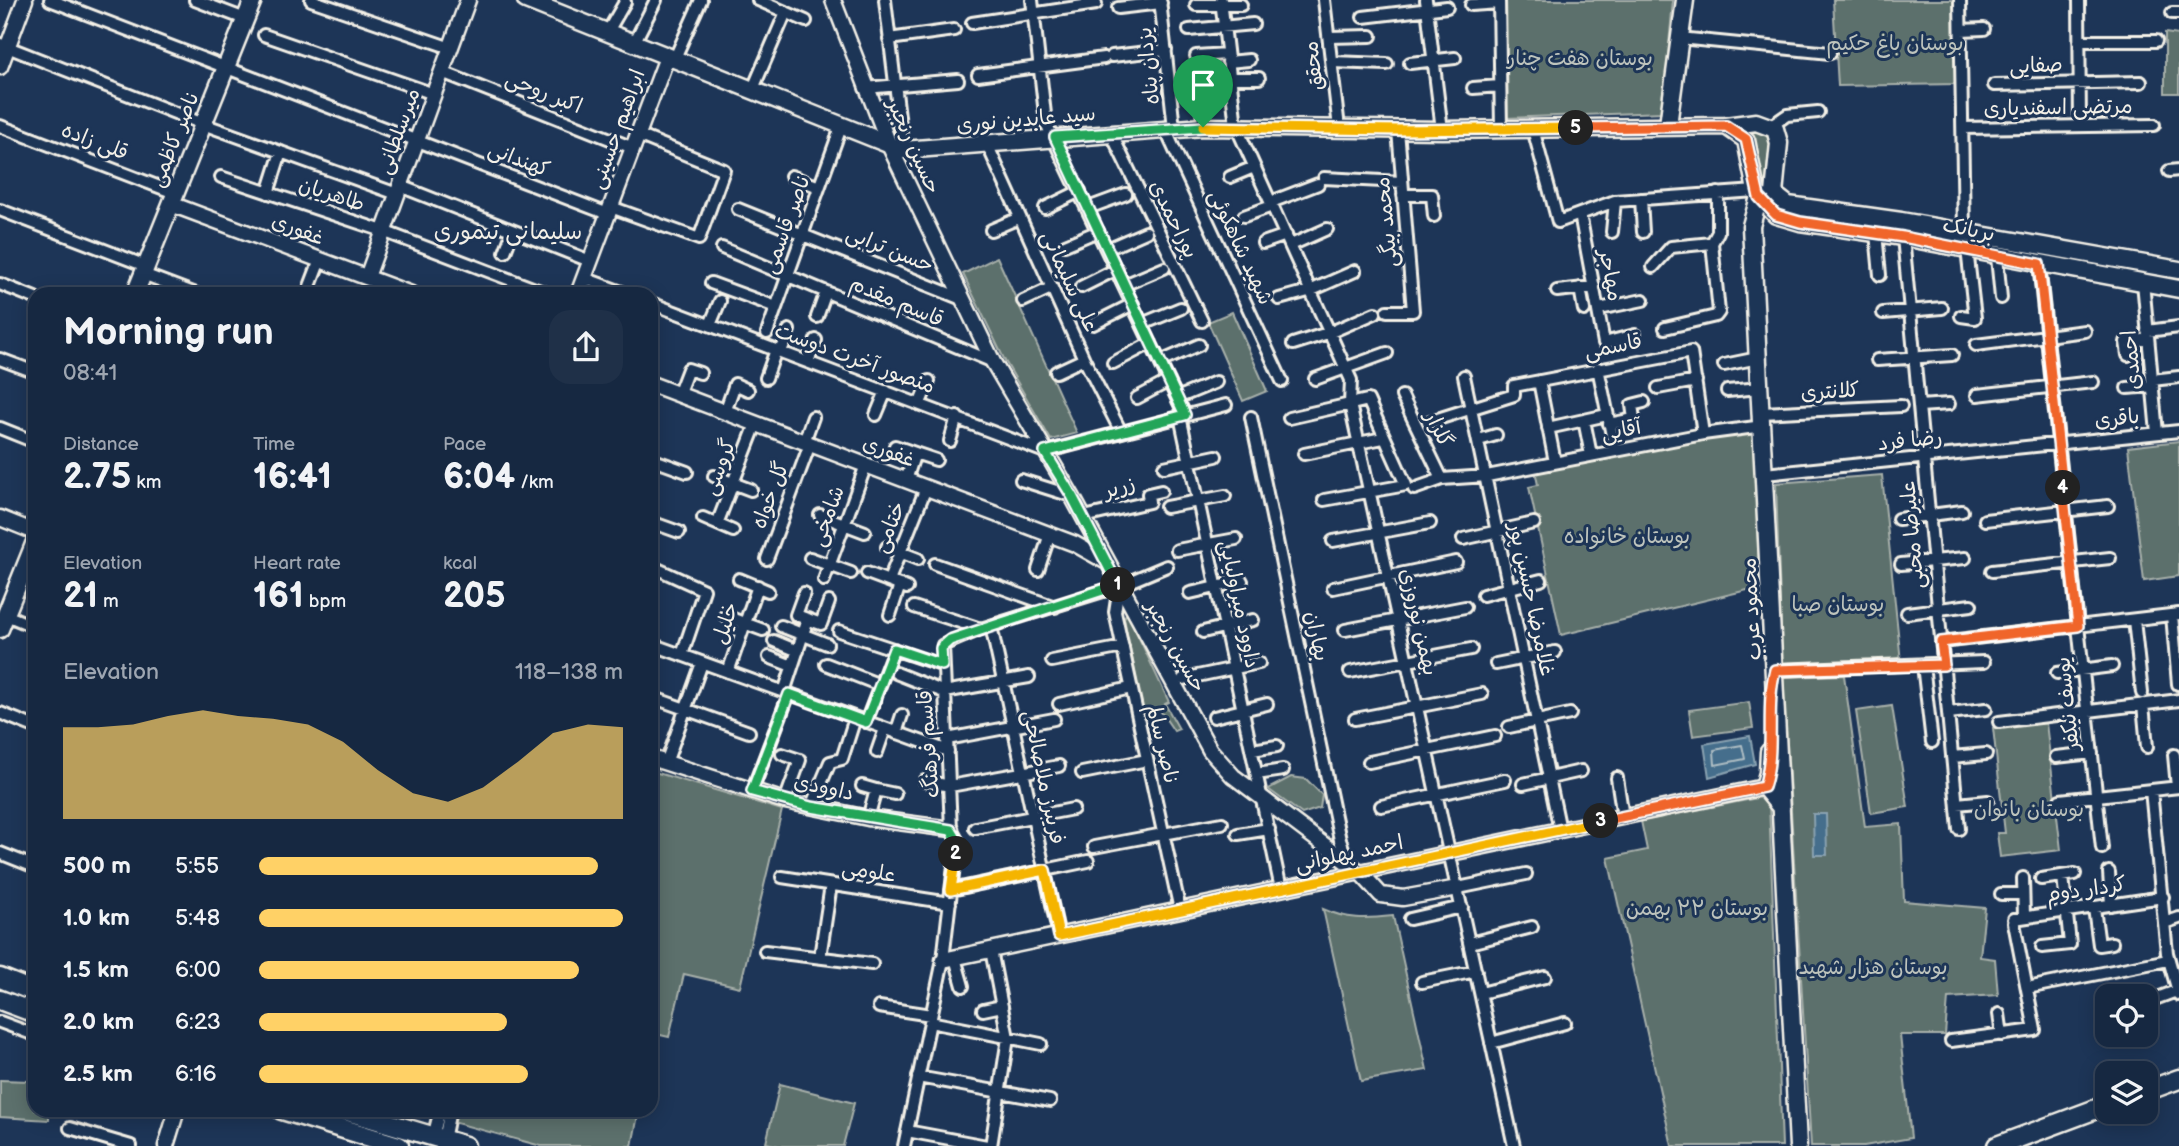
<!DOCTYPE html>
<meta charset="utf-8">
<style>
:root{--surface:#162841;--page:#1f3048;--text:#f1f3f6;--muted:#9ea6b1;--line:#35445a;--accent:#ffd166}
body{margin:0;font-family:"Balsamiq Sans","Playpen Sans Arabic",sans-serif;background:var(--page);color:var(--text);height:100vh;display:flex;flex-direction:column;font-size:26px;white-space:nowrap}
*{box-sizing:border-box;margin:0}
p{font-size:23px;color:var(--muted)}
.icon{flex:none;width:38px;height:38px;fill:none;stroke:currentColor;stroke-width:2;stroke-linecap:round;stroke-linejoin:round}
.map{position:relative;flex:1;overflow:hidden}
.panel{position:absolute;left:28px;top:287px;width:630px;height:830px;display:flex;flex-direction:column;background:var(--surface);border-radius:21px;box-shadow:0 4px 18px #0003,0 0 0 2px var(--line)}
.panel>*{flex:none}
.fabs{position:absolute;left:2095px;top:984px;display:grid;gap:14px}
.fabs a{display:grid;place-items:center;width:63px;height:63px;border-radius:14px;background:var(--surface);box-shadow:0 4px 18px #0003,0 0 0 2px var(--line);font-size:35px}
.pin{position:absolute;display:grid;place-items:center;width:60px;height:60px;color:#fff;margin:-72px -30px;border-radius:50% 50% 50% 0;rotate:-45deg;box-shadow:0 0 7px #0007}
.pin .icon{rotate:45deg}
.km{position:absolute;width:35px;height:35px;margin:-18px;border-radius:50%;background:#222;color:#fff;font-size:19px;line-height:35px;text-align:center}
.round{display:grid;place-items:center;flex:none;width:74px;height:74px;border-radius:21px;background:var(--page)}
.summary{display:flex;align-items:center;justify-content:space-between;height:119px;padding:0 35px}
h1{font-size:38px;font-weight:700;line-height:52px}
.metrics{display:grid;grid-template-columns:repeat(3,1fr);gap:10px;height:119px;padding:7px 35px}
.metrics div{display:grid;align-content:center}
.metrics b{font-size:35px;font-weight:700}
.metrics small{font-size:19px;font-weight:400}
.metrics p{font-size:19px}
.chart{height:196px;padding:14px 35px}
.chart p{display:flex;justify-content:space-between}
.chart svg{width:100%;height:126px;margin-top:7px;fill:var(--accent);opacity:.7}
ul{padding:0 35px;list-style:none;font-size:23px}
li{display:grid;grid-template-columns:112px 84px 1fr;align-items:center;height:52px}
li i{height:18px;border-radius:9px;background:var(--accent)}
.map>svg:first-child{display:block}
</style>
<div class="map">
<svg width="2179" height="1146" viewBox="0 0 2179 1146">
<rect width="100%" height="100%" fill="#1d3557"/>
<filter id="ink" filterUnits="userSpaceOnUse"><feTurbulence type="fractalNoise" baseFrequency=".0143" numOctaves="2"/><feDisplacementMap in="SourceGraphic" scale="14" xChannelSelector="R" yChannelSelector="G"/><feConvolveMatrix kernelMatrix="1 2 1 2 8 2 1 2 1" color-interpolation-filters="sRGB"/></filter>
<g filter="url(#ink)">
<path fill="#5b706c" stroke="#a8b0aa" stroke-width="2" d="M1505 0H1673L1663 112 1505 118Z
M1833 0H1955L1958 84 1838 86Z
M2165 33 2179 35V93H2165Z
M1746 128 1764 132 1770 140 1765 192 1757 169 1756 150Z
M997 257 1077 433 1051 440 1005 361 963 274Z
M1232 312 1267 391 1243 401 1208 322Z
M1753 432 1760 587 1561 635 1529 487 1538 485 1535 470Z
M2179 441V576L2144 581 2128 447Z
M1882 475 1901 662 1782 664 1776 483Z
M1127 612 1169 702 1165 704 1179 729 1174 731 1159 709 1143 712 1124 618Z
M1844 675 1865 827 1901 824 1904 901 1985 908 1980 957 1995 959 1998 995 1948 998 1945 1035H1900L1911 1138 1864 1146H1811L1783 677Z
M1749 702 1753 728 1693 736 1689 710Z
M1892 706 1908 807 1871 813 1856 711Z
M2046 723 2061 850 2000 857 1997 833H2005L1993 728Z
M651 771 782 810 740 987 684 974 669 1037 656 1034 651 1055Z
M1291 777 1306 779 1322 795 1320 808 1302 814 1268 789Z
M1762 797 1769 803 1782 1146H1672L1608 858 1647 850 1641 821Z
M1323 909C1347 920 1366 919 1393 916L1427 1070 1361 1081Z
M0 1080 29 1081V1093H35V1110H49V1120L0 1117Z
M780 1084 854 1103 843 1146H779L766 1143Z
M452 1110H639L632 1146H541L449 1121Z"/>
<path fill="#446e8c" stroke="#8aa2b1" stroke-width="2" d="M1750 736 1755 764 1709 777 1704 744Z
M1813 814H1826L1827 855H1814Z"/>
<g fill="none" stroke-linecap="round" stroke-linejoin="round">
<path stroke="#aebdc3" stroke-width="2" d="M1742 745 1745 759 1715 765 1714 750Z"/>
<defs>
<path id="minor" d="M50 0 608 214
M195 0 245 19
M311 0 451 48
M758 0 806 21
M885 0 903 150
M1032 0 1046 123 1185 415
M1160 0 1174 128
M1221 0 1236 126 1351 380 1350 404 1514 1146
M1324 0 1339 128
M1426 0 1442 130
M1499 0 1501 129
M1960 0 1964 232
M2079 0 2080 126
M1196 5H1241
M1471 5 1499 3
M1118 8 1161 3
M2172 13H2179
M1363 17 1447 7
M972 23 1096 4
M1189 30 1253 24
M1961 30 1984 29
M607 33 625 2
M264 35 434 94
M1329 37 1371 36
M1679 38 1830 53
M889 39 954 30
M2079 41H2156
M634 43 656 0
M0 44 203 124 397 194
M1112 56 1166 50
M1196 56 1227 54
M674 60 701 0
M1228 62 1249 60
M1332 62 1387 64
M1410 63 1455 58
M442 72 633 148
M978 75 1104 58
M1205 78H1259
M1994 85 2141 82
M865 88 958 80
M1473 88 1500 86
M752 91 786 12
M1202 104 1203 127
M0 126 175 193
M1771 126 1787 115 1818 112
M1963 128 2154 125
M1165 129 1282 381
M1533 129 1558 222 1615 201 1756 191
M1111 133 1202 321
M987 144 1084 359 1121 432
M2169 171 2179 170
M791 176 819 187
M221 177 383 231 548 294
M1230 177 1254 167
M1324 178 1402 182
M400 186 590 261
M268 193 281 152
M1403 195H1432L1434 216
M1641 199 1643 232
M1271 202 1318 184
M611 207 699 239 724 170 638 135
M1045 208 1080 191
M1088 208 1126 194
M738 209 962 299
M0 210 146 266
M1580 214 1604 343 1635 335
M1244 216 1272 206
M991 230 1019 218
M1612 232 1615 201
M1876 233 1880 275
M1903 237 1959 829
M1263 243 1286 235
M1065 245 1098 231
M1291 245 1327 229
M722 248 993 362
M1107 249 1146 232
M505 252 513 231
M1997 257 2001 298
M2039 264 2102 848
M1653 267 1671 247 1712 243
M143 274 196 294
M584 278 627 294
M2143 282 2157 433
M711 283 776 307
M0 284 35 298
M1124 285 1164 268
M1081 287 1117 269
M1580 288 1584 310
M1557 291 1594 287
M307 294 320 260
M1279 299 1312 290 1355 271
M1023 301 1051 288
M651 303 1045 452 1226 405
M1599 309 1643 300
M1387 311H1413L1398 130
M1883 313 1942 308
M1961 316 1975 318 1967 249
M817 317 826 292
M1093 324 1133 304
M1142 324 1181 308
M710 325 720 301
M1665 328 1716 316 1719 312 1712 243 1718 232V193
M2147 331 2179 327
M767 333 841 127
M1293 344 1331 332 1375 313
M1976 345 2085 331
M781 352 789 330
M2128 355 2126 342 2148 339
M0 359 35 372
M1877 360 1952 355
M808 362 816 340
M1160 362 1199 345
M1113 363 1151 343
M1724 365 1758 358
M1598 368 1615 450
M1056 372 1084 359
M1464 376 1560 830
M766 378 776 350
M1315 379 1387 353
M2152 380 2179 377
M1539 381 1555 462
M1658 388 1696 381
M2127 388 2153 386
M1727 391 1760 388
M678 395 688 369 700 373
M1977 395 2093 382
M1402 396 1442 479
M1137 398 1169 381
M1177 398 1216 382
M920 403 929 381
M1919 406 1949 404
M725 412 735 384 748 390
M1762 413 1901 406
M876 415 886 391
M1180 416 1281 889
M1251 417 1340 840 1348 863
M1289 418 1368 400 1406 485 1324 500
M1584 420 1591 455
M1428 422 1514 395V386L1691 352 1703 434
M1609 424 1634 419 1632 405 1644 402
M0 428 35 442
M1548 428 1607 415
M1479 440 1496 435
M950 441 957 417
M804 442 813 417
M895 446 915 453 906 480
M915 453 936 460
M1304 454 1383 438
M651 459 687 472
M1164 467 1216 456
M1765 474 2179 431
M714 476 751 490
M1021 480 1072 496
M1414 489 1442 479 1487 476 1703 434 1763 426
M1166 507 1225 496
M820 515 865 532
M1084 517 1149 502 1148 494 1161 491
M703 518 733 531
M1898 519 1962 511
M1985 520 2108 506
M651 522 679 532
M717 524 756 424
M1463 539 1534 523
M1333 541 1430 523
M887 547 918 559
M1177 550 1236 539
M810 558 851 573
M767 559 810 444
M935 564 1055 607
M1901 564 1965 558
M651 566 704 590 682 655
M1038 570 1050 534
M1992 571 2110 558
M867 573 907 588
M739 579 768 591
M824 580 866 465
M889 580 926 488
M1119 586 1115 612 1180 910
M1333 588 1456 562
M804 593 796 615 821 624 829 602
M1190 593 1242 581
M1483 595 1541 580
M914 607 981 629
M1907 613 1971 605
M6 615 35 627
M890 615 900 585
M2172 615 2178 684
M725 616 763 630
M2134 620 2142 693
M781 626 827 644
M991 626 1059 936
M1345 630 1465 607
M839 631 941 665
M1203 632 1253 620
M774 641 798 651
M1941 642 2179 614
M651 644 948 751
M769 657 792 666
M1052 661 1123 647
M826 664 880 685
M1496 664 1555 652
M1923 665 1932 742
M1775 670 1984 662
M728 672 758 586
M1350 672 1471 649
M896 673 944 692 1029 677
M2057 673 2112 666
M1183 679 1259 663
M784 692 808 619
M660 700 749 732
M1059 704 1131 688
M2143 704 2147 747
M0 713 35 727
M1948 713 1986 709
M1214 717 1267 704
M1355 719 1482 694
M866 722 894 649
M1999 722 2179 700
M1509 727 1570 714
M896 733 902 715
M947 739 1054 719
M1252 750 1277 746
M877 752 885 729
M782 754 800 760 785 801
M2174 755 2177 787
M1952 757 1986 754
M2056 757 2092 753
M1369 762 1495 736
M666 763 702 663
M1082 773 1147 760
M1257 774 1283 770
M1617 778 1623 817
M925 781 950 786 1059 766
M1523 784 1581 771
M862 786 876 790 868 818
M876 790 895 794
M2151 790 2167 953 2179 995
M752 791 789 694
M2060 800 2179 787
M1957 804 1988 801
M1381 806 1505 780
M811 807 830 762 842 759 855 718
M975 828 1073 809
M1238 834 1269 829
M1094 847 1222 823
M0 853 35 867
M2109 872 2111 905
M782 877 950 903
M2023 878 2024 917
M2041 879 2075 874
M1458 888 1526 874
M951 890 1088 861
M2001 894H2023
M2094 908 2099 945 2112 943
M1410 919 1462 907
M2014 919 2163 897
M2164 923 2179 918
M1470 943 1532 927
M2042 947 2070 944 2063 876
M765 951 872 964
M820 957 831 885
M955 958 963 986
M1422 982 1476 971
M2027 988 2168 960
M1481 993 1545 977
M2152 1000 2179 990
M879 1007 931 1015
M983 1010 1002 1006
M1999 1014 2002 1035
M0 1022 35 1035
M930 1022 1041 1044
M1951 1041 2035 1030 2014 923
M1491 1043 1565 1023
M918 1077 1050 1101
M70 1128 131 1146
M907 1131 987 1146
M433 1137 440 1110
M444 1140 450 1110
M904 1146 943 960 957 840 951 829 943 645 981 629 1119 586 1167 566
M991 1146 1008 1038 991 950"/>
<path id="tertiary" d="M833 0 890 147 993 362 1072 496 1210 750 1233 776 1360 872 1381 895 1403 898 1458 888
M0 67 25 0
M171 204 411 294
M367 277 468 0
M578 294 667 57
M651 384 1075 544 1105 561
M0 518 35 532
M651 758 785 801 868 818 951 829
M943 960 1764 787
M166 1146 177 1110"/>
<path id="secondary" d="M526 0 903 150 1203 127 1442 130 1726 126 1756 122 1775 129 1779 143 1774 194 1769 199 1759 197 1756 191 1746 140 1726 126
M1668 125 1685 0
M1774 194 1788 205 1901 221 2179 270
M1759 197 1751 226 1798 1146
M1759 197 1776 215 1800 222 1903 237 2179 289
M135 294 253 0
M0 629 35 542
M1769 752 1768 773 1764 787 1781 808"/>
<path id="primary" d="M0 978 35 992
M0 1000 35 1013
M2146 1091 2179 1079
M282 1110 399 1146
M344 1110 465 1146
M1997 1146 2107 1105"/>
</defs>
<use href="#minor" stroke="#f4f1e8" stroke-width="16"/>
<use href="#tertiary" stroke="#f4f1e8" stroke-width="19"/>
<use href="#secondary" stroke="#f4f1e8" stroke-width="21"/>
<use href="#primary" stroke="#f4f1e8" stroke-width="23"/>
<use href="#minor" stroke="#1d3557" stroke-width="10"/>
<use href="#tertiary" stroke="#1d3557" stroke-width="14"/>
<use href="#secondary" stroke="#1d3557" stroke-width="16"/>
<use href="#primary" stroke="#1d3557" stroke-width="18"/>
</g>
</g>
<g fill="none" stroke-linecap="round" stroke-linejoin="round" filter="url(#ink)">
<defs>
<path id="split-1" d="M1118 585 1072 496 1045 452 1185 415 1055 137 1203 127"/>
<path id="split-2" d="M956 854 957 840 951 830 811 807 752 791 789 694 866 722 894 649 942 665 941 648 950 640 1118 585"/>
<path id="split-3" d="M956 854 951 890 1045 870 1059 936 1601 821"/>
<path id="split-4" d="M1601 821 1764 787C1776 750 1765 708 1775 670L1944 665 1941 642 2078 626 2063 488"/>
<path id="split-5" d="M1576 128 1726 126 1746 139 1759 197 1776 215 1800 222 1903 237 2039 264 2063 488"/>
<path id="split-6" d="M1203 127 1398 130 1576 128"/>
</defs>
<use href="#split-1" stroke="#fff" stroke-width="14"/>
<use href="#split-2" stroke="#fff" stroke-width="14"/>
<use href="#split-3" stroke="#fff" stroke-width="14"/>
<use href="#split-4" stroke="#fff" stroke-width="14"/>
<use href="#split-5" stroke="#fff" stroke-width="14"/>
<use href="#split-6" stroke="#fff" stroke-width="14"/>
<use href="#split-1" stroke="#22a559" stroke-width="9"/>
<use href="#split-2" stroke="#22a559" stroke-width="9"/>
<use href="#split-3" stroke="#f5b400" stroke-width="9"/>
<use href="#split-4" stroke="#f0652b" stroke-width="9"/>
<use href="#split-5" stroke="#f0652b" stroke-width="9"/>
<use href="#split-6" stroke="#f5b400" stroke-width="9"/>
</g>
<g text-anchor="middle" stroke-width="6" stroke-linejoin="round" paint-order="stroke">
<g font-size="21" fill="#bec4bd" stroke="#1d3557">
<text x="1895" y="50">بوستان باغ حکیم</text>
<text x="1580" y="65">بوستان هفت چنار</text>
<text x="1627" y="543">بوستان خانواده</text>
<text x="1838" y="611">بوستان صبا</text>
<text x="2029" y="816">بوستان بانوان</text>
<text x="1697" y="915">بوستان ۲۲ بهمن</text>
<text x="1873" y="974">بوستان هزار شهید</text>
</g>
<g font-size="21" fill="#f4f1e8" stroke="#1d3557">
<text transform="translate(2036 65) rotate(-2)" y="7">صفایی</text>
<text transform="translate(1148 66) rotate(-96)" y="7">یزدان پناه</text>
<text transform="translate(1313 66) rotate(-97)" y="7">محقق</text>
<text transform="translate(544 92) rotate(22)" y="7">اکبر روحی</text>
<text transform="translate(2058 107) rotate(-1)" y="7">مرتضی اسفندیاری</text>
<text transform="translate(1026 119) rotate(-5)" y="7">سید عابدین نوری</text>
<text transform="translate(617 129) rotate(-70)" y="7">ابراهیم حسینی</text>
<text transform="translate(398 131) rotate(-70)" y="7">میرسلطانی</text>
<text transform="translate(174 139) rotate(-68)" y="7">ناصر کاظمی</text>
<text transform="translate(95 141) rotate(21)" y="7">قلی زاده</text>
<text transform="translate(914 146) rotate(66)" y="7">حسین رنجبر</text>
<text transform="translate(519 159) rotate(21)" y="7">کهندانی</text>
<text transform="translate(332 194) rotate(18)" y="7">طاهریان</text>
<text transform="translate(1174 219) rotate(64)" y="7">پوراحمدی</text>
<text transform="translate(1386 222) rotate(-95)" y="7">محمد بیگی</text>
<text transform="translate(786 224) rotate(-70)" y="7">ناصر قاسمی</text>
<text transform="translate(298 229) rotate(21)" y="7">غفوری</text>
<text transform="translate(1969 229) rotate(12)" y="7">بریانک</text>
<text transform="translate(1241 247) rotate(65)" y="7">شهید شاهکوئی</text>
<text transform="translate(890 249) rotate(22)" y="7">حسن ترابی</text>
<text transform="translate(1611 275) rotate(79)" y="7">مهاجر</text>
<text transform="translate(1070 281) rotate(65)" y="7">علی سلیمانی</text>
<text transform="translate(897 301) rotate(23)" y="7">قاسم مقدم</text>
<text transform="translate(1613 346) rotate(-11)" y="7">قاسمی</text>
<text transform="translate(855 358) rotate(20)" y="7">منصور آخرت دوست</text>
<text transform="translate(2131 360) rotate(-95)" y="7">احمدی</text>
<text transform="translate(1830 391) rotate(-3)" y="7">کلانتری</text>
<text transform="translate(2117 418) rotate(-6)" y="7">باقری</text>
<text transform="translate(1439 429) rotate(64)" y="7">گلزار</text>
<text transform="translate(1621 430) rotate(-11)" y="7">آقایی</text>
<text transform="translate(1910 440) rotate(-6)" y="7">رضا فرد</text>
<text transform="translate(889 451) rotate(21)" y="7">غفوری</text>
<text transform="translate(719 467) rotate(-69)" y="7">گروسی</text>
<text transform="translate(1119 487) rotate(-17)" y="7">زریر</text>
<text transform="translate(770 495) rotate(-69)" y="7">گل خواه</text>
<text transform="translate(827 516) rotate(-70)" y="7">شامخی</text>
<text transform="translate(889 527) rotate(-68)" y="7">ختامی</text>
<text transform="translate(1912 535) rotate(-95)" y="7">علیرضا محبی</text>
<text transform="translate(1532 599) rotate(78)" y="7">غلامرضا حسین پور</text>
<text transform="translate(1240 604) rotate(78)" y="7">داوود میراولیایی</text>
<text transform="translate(1751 609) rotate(-93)" y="7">محمود عرب</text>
<text transform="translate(1419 622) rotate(77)" y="7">بهمن نوروزی</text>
<text transform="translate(725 623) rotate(-71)" y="7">خلیل</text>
<text transform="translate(1317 636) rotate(78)" y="7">بهاران</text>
<text transform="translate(1176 646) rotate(61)" y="7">حسین رنجبر</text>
<text transform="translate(2067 704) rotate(-96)" y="7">یوسف نیکفر</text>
<text transform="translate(928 744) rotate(-94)" y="7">قاسم فرهنگ</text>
<text transform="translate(1163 744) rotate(77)" y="7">ناصر سالم</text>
<text transform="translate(1044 777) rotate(78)" y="7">فریبرز ملاصالحی</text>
<text transform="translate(824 787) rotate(12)" y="7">داوودی</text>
<text transform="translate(1349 853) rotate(-12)" y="7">احمد پهلوانی</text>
<text transform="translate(869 871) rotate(9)" y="7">علومی</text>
<text transform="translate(2086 889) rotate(-8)" y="7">کردار دوم</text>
</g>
<g font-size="23" fill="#f4f1e8" stroke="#1d3557">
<text x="508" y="239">سلیمانی تیموری</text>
</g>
</g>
</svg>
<div class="fabs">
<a><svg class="icon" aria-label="locate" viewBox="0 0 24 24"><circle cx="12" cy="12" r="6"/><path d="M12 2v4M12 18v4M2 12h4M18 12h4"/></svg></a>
<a><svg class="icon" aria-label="layers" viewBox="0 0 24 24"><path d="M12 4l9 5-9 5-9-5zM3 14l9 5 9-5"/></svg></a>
</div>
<div class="pin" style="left:1203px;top:127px;background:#1e9e55"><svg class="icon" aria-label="arrive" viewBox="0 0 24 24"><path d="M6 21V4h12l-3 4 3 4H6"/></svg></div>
<b class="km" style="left:1118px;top:585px">1</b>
<b class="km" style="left:956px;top:854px">2</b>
<b class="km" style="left:1601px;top:821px">3</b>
<b class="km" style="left:2063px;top:488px">4</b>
<b class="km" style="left:1576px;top:128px">5</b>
<section class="panel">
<div class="summary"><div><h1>Morning run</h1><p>08:41</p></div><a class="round"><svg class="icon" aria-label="share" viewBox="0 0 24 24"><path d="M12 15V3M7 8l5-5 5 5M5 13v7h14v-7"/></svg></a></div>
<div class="metrics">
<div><p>Distance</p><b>2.75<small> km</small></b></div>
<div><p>Time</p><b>16:41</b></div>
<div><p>Pace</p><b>6:04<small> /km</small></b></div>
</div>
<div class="metrics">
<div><p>Elevation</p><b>21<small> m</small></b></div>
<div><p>Heart rate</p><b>161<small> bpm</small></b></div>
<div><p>kcal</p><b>205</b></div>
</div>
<div class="chart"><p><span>Elevation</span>118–138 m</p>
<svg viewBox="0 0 160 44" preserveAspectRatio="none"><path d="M0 44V12L10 12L20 11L30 8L40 6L50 8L60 9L70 11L80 17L90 27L100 35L110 38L120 33L130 24L140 14L150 11L160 12V44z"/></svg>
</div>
<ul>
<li><b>500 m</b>5:55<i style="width:93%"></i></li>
<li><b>1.0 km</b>5:48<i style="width:100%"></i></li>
<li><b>1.5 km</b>6:00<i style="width:88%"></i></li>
<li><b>2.0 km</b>6:23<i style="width:68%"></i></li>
<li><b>2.5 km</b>6:16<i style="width:74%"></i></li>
</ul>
</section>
</div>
